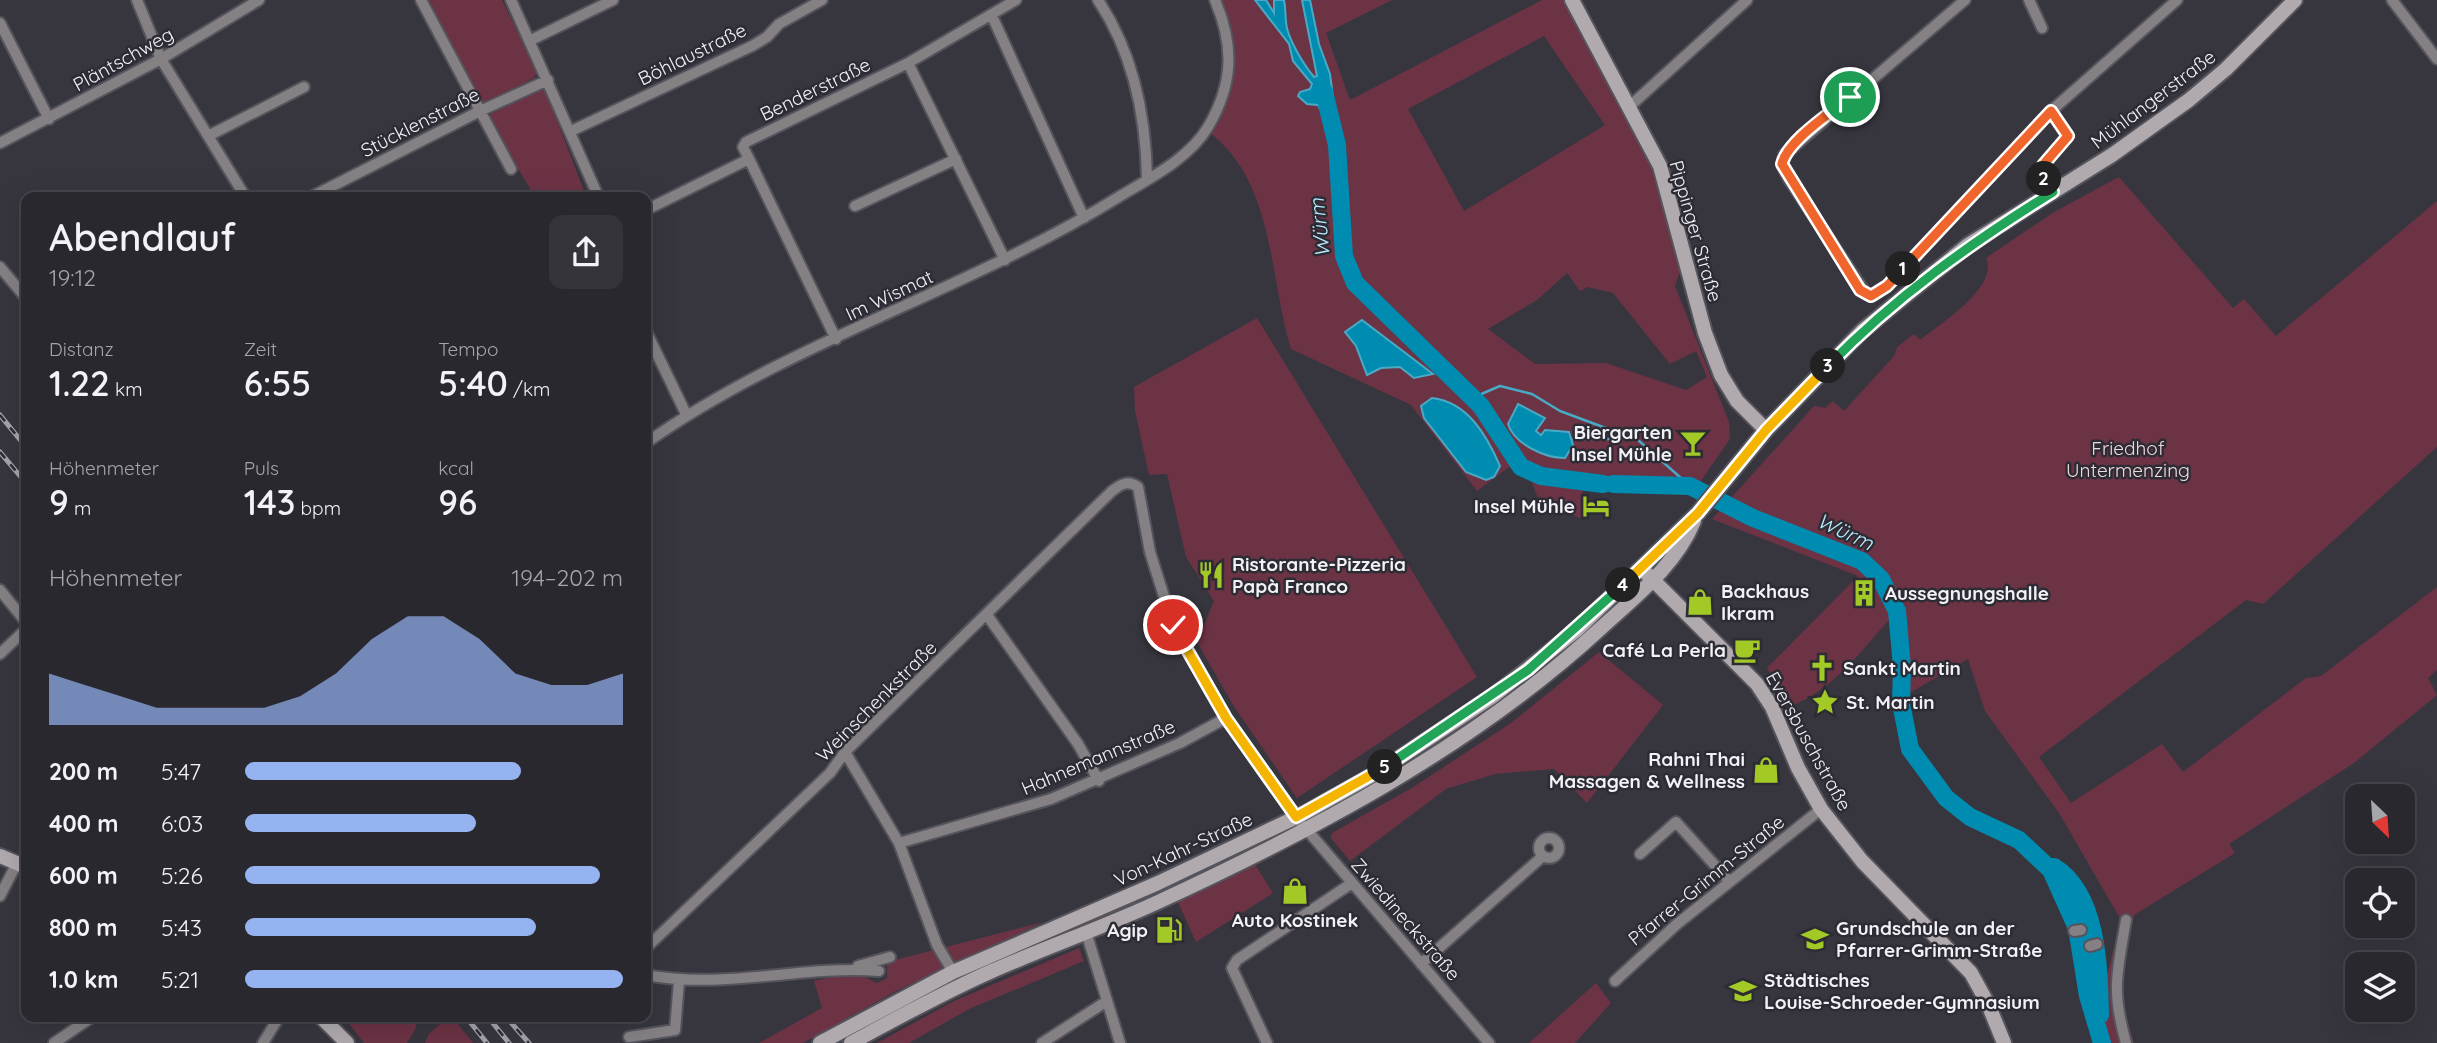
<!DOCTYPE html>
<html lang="de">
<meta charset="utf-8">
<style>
:root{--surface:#29282f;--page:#35343b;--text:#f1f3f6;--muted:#a5a6aa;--line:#45444b;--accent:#95b2f1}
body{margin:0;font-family:Quicksand,sans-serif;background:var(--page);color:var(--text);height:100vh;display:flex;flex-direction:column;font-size:26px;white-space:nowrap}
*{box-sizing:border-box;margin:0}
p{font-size:23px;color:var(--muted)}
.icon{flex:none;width:38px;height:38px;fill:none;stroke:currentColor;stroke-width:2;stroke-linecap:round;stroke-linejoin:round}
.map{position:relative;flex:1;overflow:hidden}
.drawer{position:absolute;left:21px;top:192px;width:630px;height:830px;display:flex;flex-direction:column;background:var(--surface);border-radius:14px;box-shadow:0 7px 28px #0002,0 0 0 2px var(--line)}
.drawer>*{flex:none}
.needle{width:46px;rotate:155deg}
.buttons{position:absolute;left:2345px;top:784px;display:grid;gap:14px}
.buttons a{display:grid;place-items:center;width:70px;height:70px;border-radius:14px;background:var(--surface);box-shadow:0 7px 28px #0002,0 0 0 2px var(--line);font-size:35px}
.pin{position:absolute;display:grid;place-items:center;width:60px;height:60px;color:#fff;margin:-30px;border:4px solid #fff;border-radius:50%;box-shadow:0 2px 7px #0007}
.km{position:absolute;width:35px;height:35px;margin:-18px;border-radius:50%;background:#222;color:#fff;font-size:19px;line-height:35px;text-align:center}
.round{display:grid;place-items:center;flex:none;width:74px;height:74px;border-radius:14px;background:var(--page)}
.head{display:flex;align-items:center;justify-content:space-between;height:119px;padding:0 28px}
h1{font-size:38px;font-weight:600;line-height:52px}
.stats{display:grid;grid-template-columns:repeat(3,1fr);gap:10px;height:119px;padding:7px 28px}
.stats div{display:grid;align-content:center}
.stats b{font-size:35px;font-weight:600}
.stats small{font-size:19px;font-weight:400}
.stats p{font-size:19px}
.chart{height:196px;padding:14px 28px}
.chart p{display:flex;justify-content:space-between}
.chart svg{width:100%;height:126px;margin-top:7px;fill:var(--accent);opacity:.7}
ul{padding:0 28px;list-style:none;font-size:23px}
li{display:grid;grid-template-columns:112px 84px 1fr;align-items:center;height:52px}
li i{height:18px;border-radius:9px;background:var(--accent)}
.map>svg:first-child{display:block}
</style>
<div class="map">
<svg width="2437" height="1043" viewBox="0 0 2437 1043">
<rect width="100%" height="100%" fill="#37363f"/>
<path fill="#6c3345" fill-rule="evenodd" d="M425 0H502L537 72 534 78 484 103 480 101Z
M1220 0H1392L1326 33 1350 100 1542 0H1566L1651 155 1681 268 1675 286 1729 422 1730 439 1691 495 1655 487 1583 486 1581 519 1537 496 1530 477 1509 467 1477 491 1411 405 1291 349C1269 278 1275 183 1210 133 1234 81 1240 55 1220 0ZM1544 36 1605 125 1464 211 1408 109ZM1567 273 1580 291 1588 287 1613 293 1670 364 1696 351 1707 377 1686 390 1606 363 1535 364 1488 329 1537 300Z
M540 89 546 92 586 196 582 198H528L526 195 531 190 489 122V115Z
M2119 177 2233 308 2244 299 2276 336 2437 201V447L2263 604 2246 600 2039 757 2071 803 2162 744 2183 772 2306 678 2321 676 2437 587V670L2428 678 2437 695 2354 763 2229 844 2235 853 2134 915 2119 992 2134 1043H2098L2087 998 2103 990 2121 920 2059 813 1985 711 1968 659 1899 699 1896 612C1865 646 1833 692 1788 707L1767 668 1858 576 1712 519 1814 406 1825 408 1833 401 1844 411 1895 355 1897 347 1914 334 1920 340C1940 324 1999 287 1986 258L2054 212Z
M1257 318 1477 677 1297 798 1233 705 1197 642 1214 601 1186 557 1167 474 1149 475 1135 411 1134 387Z
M1624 587 1629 591C1538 677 1438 748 1328 809L1375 779Z
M1599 652 1663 705 1587 803 1554 769 1495 774 1446 789 1350 861 1331 838 1332 833 1415 786 1511 723Z
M1254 863 1273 893 1196 942 1177 900Z
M1182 878C1154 904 1106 915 1070 929L1068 925Z
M1043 922 896 991 803 1043H759L822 1008 814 981 854 972 877 983 887 978V962Z
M1079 948 1084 961 969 1009 909 1043H877L954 1001Z
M1596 983 1611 1003 1575 1043H1529Z
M344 1017H416V1028L407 1043H364Z
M448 1017H452L473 1043H425L429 1034Z"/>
<path fill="#008bb0" stroke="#49aac5" stroke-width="2" d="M1255 0H1266L1274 13V0H1284C1286 9 1285 14 1286 22 1287 38 1304 65 1314 77L1317 76 1302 0H1310L1319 44 1330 74 1335 112 1323 115 1318 105 1307 104 1298 96 1300 92 1310 89 1312 84 1293 61 1289 44Z
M1362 320 1433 374 1414 378 1400 367 1381 368 1367 375 1356 346 1345 332Z
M1432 398C1468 402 1487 436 1500 466L1494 477 1486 480 1466 472 1424 418 1421 406Z
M1518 404 1545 418 1536 431 1541 435 1545 430 1569 432 1573 445 1565 458C1545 458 1514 444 1508 424Z"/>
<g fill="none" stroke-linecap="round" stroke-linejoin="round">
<path stroke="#49aac5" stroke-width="2.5" d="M1472 398 1500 386 1532 394 1560 411 1638 440 1690 486
M1573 439H1633"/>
<path stroke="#008bb0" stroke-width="18" d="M1324 92 1337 145 1344 256 1355 283 1481 406 1521 467 1541 476 1603 484
M1613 484 1690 486 1753 518 1862 561 1881 579 1897 611 1902 667 1901 703 1910 749 1946 798 1970 817 2019 840 2051 870 2077 928 2088 996 2102 1043
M2054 867C2098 894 2099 969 2100 1015"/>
<defs>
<path id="street" d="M137 0 161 59 246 198
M421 0 511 169
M511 0 599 198
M1098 0C1134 54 1146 116 1147 179
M1965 0 1784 155 1782 165 1789 179 1866 294 1871 296 1887 286 2051 111 2177 0
M2029 0 2042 28
M2392 0 2437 59
M992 16 1084 218
M0 23 49 119
M531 40 613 0
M908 63 1005 260
M1630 106 1747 0
M2051 111 2068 136 2043 165 2045 184 2053 192
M571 131 752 46 767 37 779 24 822 0
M208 136 304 87
M0 143 161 59 259 0
M749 159 836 339
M309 198 480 111 548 80
M855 206 956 159
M646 210 749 159 743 147 746 142 908 63 1016 0
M0 267 26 298
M646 331 686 414
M646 443C791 341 966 291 1117 198 1148 179 1189 159 1208 127 1234 83 1234 45 1215 0
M0 590 26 622
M987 615 1078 744 1099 781
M0 654 26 629
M845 752 899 843 937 945 953 972
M1539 848a10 10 0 1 1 20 0a10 10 0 1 1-20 0Z
M899 843 1051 799 1180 743 1226 718
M1640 854 1676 822 1729 881
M0 896 17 863
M2126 920C2117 973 2111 990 2126 1043
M2074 931 2081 930
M1086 932 1120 1043
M2090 946 2097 944
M646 948 830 773 845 752 1112 491C1121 484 1128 480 1138 487L1150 552 1173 625 1226 718 1296 817 1489 1043
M1421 964 1543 856
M858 966 890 957
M646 975C728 990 799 965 879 971
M1615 981 1677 924 1821 809
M629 1037 675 1030 679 981
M54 1043 92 1017
M263 1043 279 1017
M1042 1043 1107 1001
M1267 1043 1232 968 1237 960 1352 883"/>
<path id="secondary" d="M1572 0 1660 166 1705 333 1721 375 1737 401 1766 430
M1647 574 1757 684 1772 707 1798 768 1821 809 1862 861 1971 973 1988 1004 2004 1043
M0 856 26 867
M321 1017 347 1043
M820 1043 953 972 1158 883 1305 813 1375 774 1492 697 1577 630 1698 513 1766 430 1862 331 1968 245 2112 155 2189 100 2226 69 2295 0
M851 1043C897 1018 944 992 992 971 1047 947 1104 927 1158 902 1316 829 1473 746 1601 628 1636 596 1676 565 1694 521"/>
</defs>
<use href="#street" stroke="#55545c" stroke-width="14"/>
<use href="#secondary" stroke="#55545c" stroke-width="18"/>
<use href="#street" stroke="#848084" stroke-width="10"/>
<use href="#secondary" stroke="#b0aaaf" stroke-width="14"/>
<defs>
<path id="rail" d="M0 415 26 447
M0 452 26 483
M466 1017 487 1043
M488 1017 509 1043
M506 1017 529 1043"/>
</defs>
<use href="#rail" stroke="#a4a3aa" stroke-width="5"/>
<use href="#rail" stroke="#2d2c34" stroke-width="2.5" stroke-dasharray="8" stroke-linecap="butt"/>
</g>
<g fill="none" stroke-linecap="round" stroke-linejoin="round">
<defs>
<path id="split-1" d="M1850 97C1831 113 1787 141 1782 164L1860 290 1871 296 1887 286 1903 269"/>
<path id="split-2" d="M1903 269 2051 111 2068 136 2043 165 2044 179"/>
<path id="split-3" d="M1828 366C1895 297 1971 243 2053 192L2044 179"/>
<path id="split-4" d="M1623 585 1698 513 1766 430 1828 366"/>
<path id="split-5" d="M1385 767 1528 670 1623 585"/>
<path id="split-6" d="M1173 625 1226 718 1296 817 1385 767"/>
</defs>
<use href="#split-1" stroke="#fff" stroke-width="14"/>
<use href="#split-2" stroke="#fff" stroke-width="14"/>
<use href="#split-3" stroke="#fff" stroke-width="14"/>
<use href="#split-4" stroke="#fff" stroke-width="14"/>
<use href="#split-5" stroke="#fff" stroke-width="14"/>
<use href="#split-6" stroke="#fff" stroke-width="14"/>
<use href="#split-1" stroke="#f0652b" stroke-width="9"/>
<use href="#split-2" stroke="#f0652b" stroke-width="9"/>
<use href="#split-3" stroke="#22a559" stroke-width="9"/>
<use href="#split-4" stroke="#f5b400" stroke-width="9"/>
<use href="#split-5" stroke="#22a559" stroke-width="9"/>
<use href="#split-6" stroke="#f5b400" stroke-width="9"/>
</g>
<defs>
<symbol id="bar-bare" viewBox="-9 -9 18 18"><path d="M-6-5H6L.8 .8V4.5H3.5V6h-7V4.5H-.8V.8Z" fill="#a3c927" stroke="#2d2c34" stroke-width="2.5" paint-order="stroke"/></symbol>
<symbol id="hotel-bare" viewBox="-9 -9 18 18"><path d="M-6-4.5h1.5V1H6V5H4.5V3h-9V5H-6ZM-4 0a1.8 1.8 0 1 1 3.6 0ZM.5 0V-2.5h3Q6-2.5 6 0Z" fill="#a3c927" stroke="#2d2c34" stroke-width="2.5" paint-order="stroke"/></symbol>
<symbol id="restaurant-bare" viewBox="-9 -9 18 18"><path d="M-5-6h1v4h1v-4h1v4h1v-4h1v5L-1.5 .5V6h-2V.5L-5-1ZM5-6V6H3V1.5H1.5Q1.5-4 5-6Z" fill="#a3c927" stroke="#2d2c34" stroke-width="2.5" paint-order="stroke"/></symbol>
<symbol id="building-bare" viewBox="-9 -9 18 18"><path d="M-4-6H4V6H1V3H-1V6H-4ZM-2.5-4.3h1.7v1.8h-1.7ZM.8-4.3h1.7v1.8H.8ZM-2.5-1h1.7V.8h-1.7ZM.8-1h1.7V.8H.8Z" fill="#a3c927" stroke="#2d2c34" stroke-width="2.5" paint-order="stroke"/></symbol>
<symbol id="shop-bare" viewBox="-9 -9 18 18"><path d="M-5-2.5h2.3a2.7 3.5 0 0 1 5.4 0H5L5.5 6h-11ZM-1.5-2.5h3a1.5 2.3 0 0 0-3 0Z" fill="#a3c927" stroke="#2d2c34" stroke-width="2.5" paint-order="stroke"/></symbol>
<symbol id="cafe-bare" viewBox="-9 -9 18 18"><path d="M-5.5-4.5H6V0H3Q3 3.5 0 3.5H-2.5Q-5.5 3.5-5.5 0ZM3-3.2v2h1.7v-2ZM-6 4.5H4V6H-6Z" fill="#a3c927" stroke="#2d2c34" stroke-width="2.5" paint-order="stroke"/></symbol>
<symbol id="church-bare" viewBox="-9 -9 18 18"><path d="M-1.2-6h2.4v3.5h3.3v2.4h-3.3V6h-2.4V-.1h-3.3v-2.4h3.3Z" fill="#a3c927" stroke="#2d2c34" stroke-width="2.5" paint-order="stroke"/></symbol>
<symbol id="sight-bare" viewBox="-9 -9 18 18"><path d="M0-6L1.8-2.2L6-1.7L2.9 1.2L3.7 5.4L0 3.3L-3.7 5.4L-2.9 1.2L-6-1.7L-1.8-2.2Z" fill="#a3c927" stroke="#2d2c34" stroke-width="2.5" paint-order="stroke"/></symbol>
<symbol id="fuel-bare" viewBox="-9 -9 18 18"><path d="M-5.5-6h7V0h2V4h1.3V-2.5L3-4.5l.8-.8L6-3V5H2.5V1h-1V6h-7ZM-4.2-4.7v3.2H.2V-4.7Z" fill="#a3c927" stroke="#2d2c34" stroke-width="2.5" paint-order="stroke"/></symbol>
<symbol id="school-bare" viewBox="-9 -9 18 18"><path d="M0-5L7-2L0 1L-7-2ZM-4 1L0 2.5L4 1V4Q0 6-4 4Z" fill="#a3c927" stroke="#2d2c34" stroke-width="2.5" paint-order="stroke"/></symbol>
</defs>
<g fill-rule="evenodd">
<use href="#bar-bare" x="1674" y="424" width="38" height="38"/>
<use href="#hotel-bare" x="1577" y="487" width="38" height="38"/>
<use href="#restaurant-bare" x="1192" y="556" width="38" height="38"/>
<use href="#building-bare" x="1845" y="574" width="38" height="38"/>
<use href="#shop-bare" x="1681" y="583" width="38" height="38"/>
<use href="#cafe-bare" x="1728" y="631" width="38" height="38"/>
<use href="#church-bare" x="1803" y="649" width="38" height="38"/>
<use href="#sight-bare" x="1806" y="683" width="38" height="38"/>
<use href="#shop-bare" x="1747" y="751" width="38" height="38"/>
<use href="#shop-bare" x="1276" y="872" width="38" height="38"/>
<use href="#fuel-bare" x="1150" y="911" width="38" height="38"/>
<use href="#school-bare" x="1796" y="920" width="38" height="38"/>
<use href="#school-bare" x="1724" y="972" width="38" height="38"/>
</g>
<g text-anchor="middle" stroke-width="5" stroke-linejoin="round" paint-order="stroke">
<g font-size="19" fill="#f2f1f7" stroke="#2d2c34">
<text transform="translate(692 54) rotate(-26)" y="7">Böhlaustraße</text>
<text transform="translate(123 59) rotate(-29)" y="7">Pläntschweg</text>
<text transform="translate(815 89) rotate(-26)" y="7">Benderstraße</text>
<text transform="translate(2153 99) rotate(-37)" y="7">Mühlangerstraße</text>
<text transform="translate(420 122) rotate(-27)" y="7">Stücklenstraße</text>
<text transform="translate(1696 231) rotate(74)" y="7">Pippinger Straße</text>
<text transform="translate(889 295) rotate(-25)" y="7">Im Wismat</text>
<text transform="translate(876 701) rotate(-45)" y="7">Weinschenkstraße</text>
<text transform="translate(1809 741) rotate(61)" y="7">Eversbuschstraße</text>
<text transform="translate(1098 757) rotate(-23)" y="7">Hahnemannstraße</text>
<text transform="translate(1183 849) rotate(-25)" y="7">Von-Kahr-Straße</text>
<text transform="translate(1706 880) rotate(-39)" y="7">Pfarrer-Grimm-Straße</text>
<text transform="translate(1406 919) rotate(49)" y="7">Zwiedineckstraße</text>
</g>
<g font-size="19" font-weight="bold" fill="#f2f1f7" stroke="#2d2c34" text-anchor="start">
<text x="1672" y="439" text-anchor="end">Biergarten<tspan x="1672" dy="22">Insel Mühle</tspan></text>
<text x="1575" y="513" text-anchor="end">Insel Mühle</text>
<text x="1232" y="571">Ristorante-Pizzeria<tspan x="1232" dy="22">Papà Franco</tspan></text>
<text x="1721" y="598">Backhaus<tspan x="1721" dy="22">Ikram</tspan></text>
<text x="1885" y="600">Aussegnungshalle</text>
<text x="1726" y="657" text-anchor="end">Café La Perla</text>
<text x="1843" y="675">Sankt Martin</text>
<text x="1846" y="709">St. Martin</text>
<text x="1745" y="766" text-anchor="end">Rahni Thai<tspan x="1745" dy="22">Massagen &amp; Wellness</tspan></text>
<text x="1295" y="927" text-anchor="middle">Auto Kostinek</text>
<text x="1836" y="935">Grundschule an der<tspan x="1836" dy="22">Pfarrer-Grimm-Straße</tspan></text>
<text x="1148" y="937" text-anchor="end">Agip</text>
<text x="1764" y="987">Städtisches<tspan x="1764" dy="22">Louise-Schroeder-Gymnasium</tspan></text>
</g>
<g font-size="19" fill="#f1d8de" stroke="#2d2c34">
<text x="2128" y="455">Friedhof<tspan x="2128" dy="22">Untermenzing</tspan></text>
</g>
<g font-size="21" font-style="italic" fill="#b9eafe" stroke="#2d2c34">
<text transform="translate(1320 228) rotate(-96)" y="7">Würm</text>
<text transform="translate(1845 532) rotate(25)" y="7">Würm</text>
</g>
</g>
</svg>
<div class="buttons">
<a><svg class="needle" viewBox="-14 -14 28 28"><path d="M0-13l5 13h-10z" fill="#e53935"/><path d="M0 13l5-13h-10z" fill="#a5a6aa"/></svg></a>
<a><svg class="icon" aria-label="locate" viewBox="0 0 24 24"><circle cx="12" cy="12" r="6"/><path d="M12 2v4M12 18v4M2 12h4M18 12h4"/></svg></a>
<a><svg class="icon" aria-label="layers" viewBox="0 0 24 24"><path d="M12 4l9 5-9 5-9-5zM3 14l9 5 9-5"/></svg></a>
</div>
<div class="pin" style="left:1850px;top:97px;background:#1e9e55"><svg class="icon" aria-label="arrive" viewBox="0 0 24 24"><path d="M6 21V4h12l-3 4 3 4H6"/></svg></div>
<div class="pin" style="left:1173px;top:625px;background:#d93025"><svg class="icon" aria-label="check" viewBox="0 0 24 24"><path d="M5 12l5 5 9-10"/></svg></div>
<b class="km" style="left:1903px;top:269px">1</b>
<b class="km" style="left:2044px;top:179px">2</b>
<b class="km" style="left:1828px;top:366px">3</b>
<b class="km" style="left:1623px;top:585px">4</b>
<b class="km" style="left:1385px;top:767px">5</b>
<section class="drawer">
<div class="head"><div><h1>Abendlauf</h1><p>19:12</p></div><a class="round"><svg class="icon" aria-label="share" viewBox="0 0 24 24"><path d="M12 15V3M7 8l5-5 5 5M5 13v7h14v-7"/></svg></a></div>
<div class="stats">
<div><p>Distanz</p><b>1.22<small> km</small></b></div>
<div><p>Zeit</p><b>6:55</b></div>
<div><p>Tempo</p><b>5:40<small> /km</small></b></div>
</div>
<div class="stats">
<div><p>Höhenmeter</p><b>9<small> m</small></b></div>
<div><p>Puls</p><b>143<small> bpm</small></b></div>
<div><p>kcal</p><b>96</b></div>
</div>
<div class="chart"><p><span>Höhenmeter</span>194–202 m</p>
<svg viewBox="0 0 160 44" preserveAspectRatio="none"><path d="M0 44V26L10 30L20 34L30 38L40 38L50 38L60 38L70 34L80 26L90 14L100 6L110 6L120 14L130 26L140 30L150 30L160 26V44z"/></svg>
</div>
<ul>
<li><b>200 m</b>5:47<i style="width:73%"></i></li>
<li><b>400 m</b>6:03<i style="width:61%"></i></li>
<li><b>600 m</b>5:26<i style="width:94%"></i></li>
<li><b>800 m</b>5:43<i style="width:77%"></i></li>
<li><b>1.0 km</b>5:21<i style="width:100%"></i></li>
</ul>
</section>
</div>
